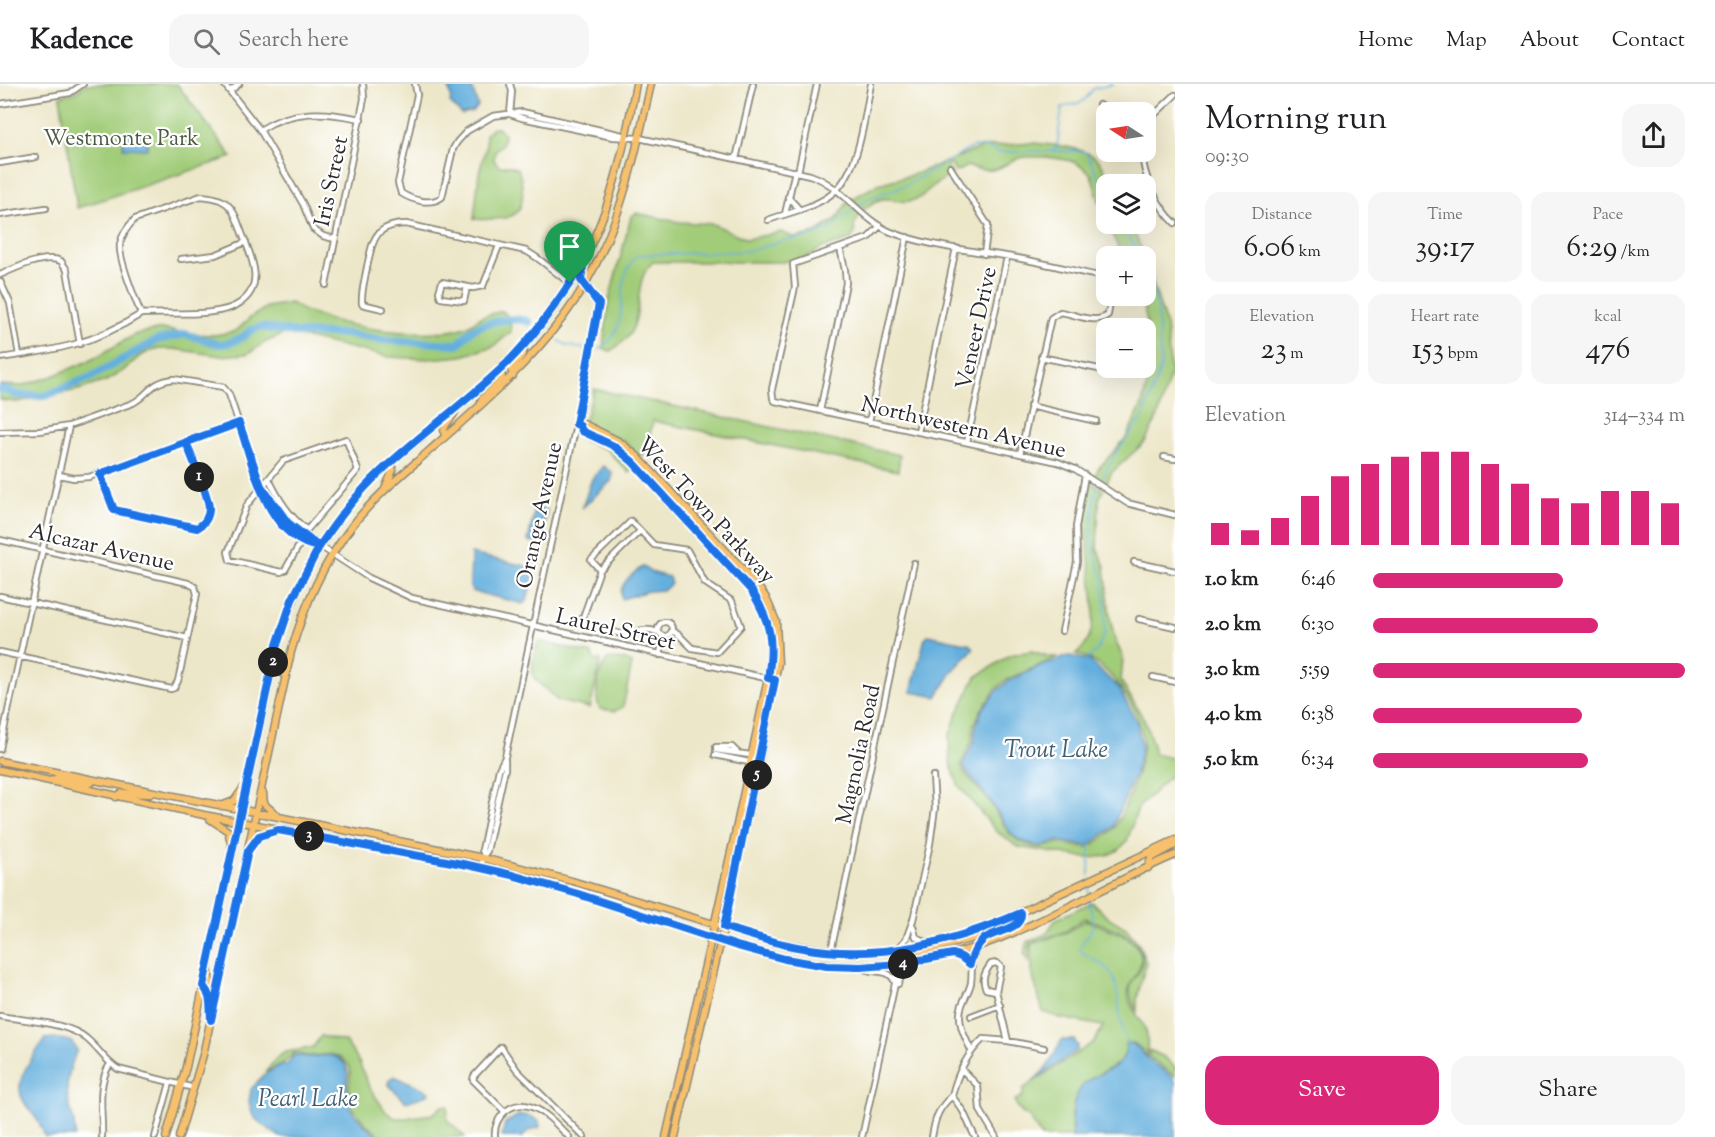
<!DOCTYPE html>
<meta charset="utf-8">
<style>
:root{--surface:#fff;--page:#f6f6f6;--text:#202124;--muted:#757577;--line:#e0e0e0;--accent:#db2777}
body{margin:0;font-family:"Sorts Mill Goudy",serif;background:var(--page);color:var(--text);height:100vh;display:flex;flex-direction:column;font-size:22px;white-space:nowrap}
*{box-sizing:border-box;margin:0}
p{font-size:20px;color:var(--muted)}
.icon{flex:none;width:33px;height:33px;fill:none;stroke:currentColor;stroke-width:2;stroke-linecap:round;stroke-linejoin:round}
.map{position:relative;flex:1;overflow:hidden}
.side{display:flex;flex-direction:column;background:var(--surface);width:540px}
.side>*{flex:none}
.needle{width:39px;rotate:282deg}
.fabs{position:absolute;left:1096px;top:18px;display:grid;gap:12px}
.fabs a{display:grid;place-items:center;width:60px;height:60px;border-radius:12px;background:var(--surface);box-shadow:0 6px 24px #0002;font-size:30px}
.pin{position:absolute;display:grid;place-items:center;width:51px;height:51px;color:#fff;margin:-62px -26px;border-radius:50% 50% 50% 0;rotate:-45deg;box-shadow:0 0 6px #0007}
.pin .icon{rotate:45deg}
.km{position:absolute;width:30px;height:30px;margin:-15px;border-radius:50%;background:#222;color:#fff;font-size:16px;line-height:30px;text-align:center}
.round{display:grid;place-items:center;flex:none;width:63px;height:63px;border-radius:18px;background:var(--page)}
.overview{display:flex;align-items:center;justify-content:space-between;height:102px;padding:0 30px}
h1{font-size:33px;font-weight:600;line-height:45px}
.metrics{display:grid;grid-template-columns:repeat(3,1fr);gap:9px;height:102px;padding:6px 30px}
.metrics div{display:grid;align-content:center;border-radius:15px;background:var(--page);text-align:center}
.metrics b{font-size:30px;font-weight:600}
.metrics small{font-size:16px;font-weight:400}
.metrics p{font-size:16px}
.chart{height:168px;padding:12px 30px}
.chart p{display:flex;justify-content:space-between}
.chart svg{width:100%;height:108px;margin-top:6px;stroke:var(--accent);stroke-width:6}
.cta{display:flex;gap:12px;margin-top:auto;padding:12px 30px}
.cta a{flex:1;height:69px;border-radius:18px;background:var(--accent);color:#fff;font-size:24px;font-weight:600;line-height:69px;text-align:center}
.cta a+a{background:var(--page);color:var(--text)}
ul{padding:0 30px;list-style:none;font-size:20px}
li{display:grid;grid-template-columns:96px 72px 1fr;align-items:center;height:45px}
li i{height:15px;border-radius:8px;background:var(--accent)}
header{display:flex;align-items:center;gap:36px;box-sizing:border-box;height:84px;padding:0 30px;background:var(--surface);border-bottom:2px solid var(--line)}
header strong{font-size:28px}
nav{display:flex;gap:33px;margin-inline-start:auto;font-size:21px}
.search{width:420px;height:54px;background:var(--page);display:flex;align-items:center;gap:15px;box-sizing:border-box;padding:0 21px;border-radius:18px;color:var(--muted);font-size:22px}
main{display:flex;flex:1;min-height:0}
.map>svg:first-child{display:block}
</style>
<header>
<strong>Kadence</strong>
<div class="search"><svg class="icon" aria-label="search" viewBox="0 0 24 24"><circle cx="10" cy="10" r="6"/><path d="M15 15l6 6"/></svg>Search here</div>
<nav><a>Home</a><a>Map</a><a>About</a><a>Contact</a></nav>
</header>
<main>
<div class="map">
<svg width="1175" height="1053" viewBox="0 0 1175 1053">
<rect width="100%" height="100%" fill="#fff"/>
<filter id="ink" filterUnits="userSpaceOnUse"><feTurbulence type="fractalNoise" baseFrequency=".0167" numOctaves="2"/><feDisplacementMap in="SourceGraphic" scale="12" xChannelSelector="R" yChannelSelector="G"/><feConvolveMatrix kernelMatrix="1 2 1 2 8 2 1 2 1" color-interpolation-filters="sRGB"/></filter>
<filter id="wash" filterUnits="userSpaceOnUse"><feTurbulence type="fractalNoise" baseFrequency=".008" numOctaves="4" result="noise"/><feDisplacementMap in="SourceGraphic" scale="24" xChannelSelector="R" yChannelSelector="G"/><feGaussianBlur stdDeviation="1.35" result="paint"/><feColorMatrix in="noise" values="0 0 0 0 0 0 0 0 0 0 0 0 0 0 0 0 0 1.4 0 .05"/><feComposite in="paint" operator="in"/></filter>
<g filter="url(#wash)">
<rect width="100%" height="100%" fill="#ede7c9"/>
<path fill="#a1cc78" stroke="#667c52" stroke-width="1.5" d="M85 0H177L232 73 77 124 60 12 76 8Z
M492 44H499L504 50 503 59 495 67 494 76 499 82H510L518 85C523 99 528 128 508 133 504 135 498 134 494 135 487 135 481 136 474 135L479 89 486 63V50Z
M1031 59C1050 61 1087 62 1100 78 1104 84 1107 94 1110 100H1107V137L1098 114 1091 90C1086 86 1081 82 1076 79 1066 74 1031 71 1020 74 1013 75 1009 79 1003 82 991 89 980 86 967 82L956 88 950 80 947 82 952 90C945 94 938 98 932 103 927 107 922 113 917 115 893 124 889 103 864 126L852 115 878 100 915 90 983 63Z
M848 117 861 130 854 141 855 149 850 156 822 164 807 173 782 178H653C633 195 643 227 631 248 626 257 618 262 610 267L603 264 609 216 631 133 636 129 679 138 713 140 747 155 781 148 795 154 815 149 837 135Z
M1108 140H1131L1144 172H1122Z
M1146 178 1166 241 1171 289 1158 332 1145 358 1112 388 1105 402 1094 395 1098 385 1126 354 1142 321 1153 275 1143 217 1141 212H1146Z
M291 219C323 243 427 257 466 243 471 241 476 236 481 233 487 230 496 229 503 227L510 235 511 248 494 262 462 272 428 275 389 273 286 249 266 258 247 270 221 272 174 265H154L140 272 123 287 106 297 78 306 17 318 0 316V301L21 302 53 292 91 276 136 250 162 245 188 250 215 251 236 247 251 233 267 223Z
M594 305 900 371 898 387 653 337 646 368 642 373 621 356 584 338Z
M581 349 612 364 634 382 629 389 606 365 580 355Z
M1092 399 1103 406 1099 415 1097 465 1105 482 1110 534 1115 556 1123 573 1121 597 1145 637 1154 665V670L1175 675V687L1138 724 1127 757 1119 766 1106 772 1087 774 1018 763 996 747 958 701 950 678 949 653 957 630 976 593 1010 571 1032 567 1050 573H1058L1006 596 996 605 981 626 974 641 972 657 961 680 964 688 989 717 1008 748 1018 757 1035 763 1042 764 1058 759 1088 764C1092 762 1111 748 1114 744 1124 731 1144 674 1143 657 1140 624 1109 577 1076 570 1114 543 1078 458 1086 416 1087 411 1090 404 1092 399Z
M538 558H543L592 570 594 576H601L590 624 558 617 534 594C530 584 535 569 538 558Z
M608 575 626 576 632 580 623 623 615 627 600 625C593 612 598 586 608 575Z
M1092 818 1106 832 1126 844 1139 860 1146 878 1137 915V927C1131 917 1127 907 1133 896 1136 892 1139 889 1141 884 1151 853 1106 841 1084 834L1066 847 1030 859 1029 877 1024 870 1028 857 1046 850 1056 835Z
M1085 836C1105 844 1151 854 1139 885 1134 896 1126 902 1129 915 1132 928 1145 938 1147 951 1148 959 1147 967 1147 974L1143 966 1132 959 1121 978 1092 994 1071 1031 1072 1053H1041L1030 1034 1022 1029 1014 1017 1023 1012V1005L1095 957 1103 942 1060 934 1043 928 1032 890 1031 860 1067 848Z
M321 952 346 958 359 978 369 1003 386 1028 395 1034H406L433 1030 442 1022H448L447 1036 465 1053H383C371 1046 351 1027 349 1013 348 1004 351 994 350 984 338 965 327 971 309 972 304 972 299 969 294 969L284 979 267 987C282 961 290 970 313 963Z
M1149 966 1164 973 1175 983V992L1149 973Z"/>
<path fill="#64afdd" stroke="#486d84" stroke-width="1.5" d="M448 0H471L478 22 473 28 462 31 450 19 451 13Z
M124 49H131V57H139L140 51H148L147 65 123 64Z
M603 382 613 389 611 397 582 424 592 395Z
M535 424 547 426 540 460 528 457Z
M471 470 535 484 527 517 523 520 472 507 470 503Z
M643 483 654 489 669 493 671 500 664 506 648 507 622 515C617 502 632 489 643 483Z
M928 551 970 560 974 564 952 588 937 613 911 608 925 554Z
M1069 572 1089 576 1119 604 1137 638 1141 659V667L1135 690 1113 743 1088 762 1058 757 1042 762 1035 761 1019 756 1010 748 990 716 966 687 963 680 974 658 976 642 982 626 998 606 1007 598 1038 583Z
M53 954 71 957 77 966C70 983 64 1001 69 1019 72 1031 76 1041 75 1053H45C41 1039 34 1032 26 1021 9 999 32 975 45 955Z
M1062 956H1074L1078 962 1077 966 1033 997 1047 983Z
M1126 958C1140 962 1140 967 1148 975 1157 983 1167 987 1175 996V1053H1072C1073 1036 1070 1019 1081 1004 1095 983 1127 992 1126 958Z
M294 971C299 971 304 973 308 973 317 974 327 969 336 973 357 983 342 1003 348 1019 354 1033 368 1044 379 1053H280L259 1038 253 1032 249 1018 251 1005 264 991 278 982 287 981Z
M394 992C406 998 417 1000 429 1008L427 1011 406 1018 388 1000 389 996Z
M519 1031 530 1032 539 1037 540 1043 528 1047 523 1053H502L505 1039Z"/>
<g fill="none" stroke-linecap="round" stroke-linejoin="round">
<path stroke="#64afdd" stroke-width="1.5" d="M1052 67 1057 63 1062 23C1079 19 1083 21 1093 5L1113 0
M860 121 868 115 908 100 973 63H985L998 68 1075 67 1086 68 1107 111
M1122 140 1140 172
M559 257 568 262 586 265
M597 266C639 244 607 200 638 171L749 167 786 156 808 153 829 145 854 125
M1087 576 1097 566 1105 549V515L1102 491 1092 462 1091 450 1095 408 1115 370 1143 333 1161 283 1158 228 1150 187 1146 184
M1089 792 1090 761
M1089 810V800
M1089 815C1089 823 1094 832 1093 840 1093 851 1080 856 1080 866 1089 875 1104 878 1111 889 1123 911 1115 938 1128 959"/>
<path stroke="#64afdd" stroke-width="8" d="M0 306H6L17 311 45 312 91 293 157 256 185 250 218 260 229 259 243 253 251 246 261 243 296 249 346 250 382 256 458 260C464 254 469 247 476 244 489 237 517 232 529 238"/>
</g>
</g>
<g filter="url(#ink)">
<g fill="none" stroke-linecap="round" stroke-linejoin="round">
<defs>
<path id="minor" d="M224 0 260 46 303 120 313 145 323 152 335 155
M415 0 417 11 398 99 401 109C412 116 430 122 442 113L453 65 457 58 467 47 493 32 522 28 622 51
M230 7 239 0
M0 20 70 9 83 0
M1099 21 1116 28
M510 30 522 34 613 53 639 54 810 91C843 102 860 135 891 148 929 163 977 167 1017 174 1044 179 1071 186 1098 192L1107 198
M510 30 512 7 510 0
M1146 43 1154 31 1175 11
M260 46C292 25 324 27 361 35
M1142 68C1143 92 1157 122 1175 139
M736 75 753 0
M0 79 36 73
M950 83 988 141 984 170
M798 88 817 0
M201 112C211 113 220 114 227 120 235 127 238 139 242 149 251 172 266 201 240 219 220 234 167 228 141 230 135 214 118 175 120 160 122 150 128 142 135 135Z
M788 113 799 125
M785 130 795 87
M0 131 46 124
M768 136C788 129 812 124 829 112 860 91 864 34 871 0
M880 142 868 154 793 180 795 203 772 305 773 314 775 317 1058 378 1075 385 1127 419 1175 431
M181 175 215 171 246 158
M0 191C15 184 45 170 61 177L67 186 80 260
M0 197 10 219 19 271
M326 201 364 15 363 0
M467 203 464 217 441 214 439 208 442 198 473 204 483 202 499 162
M383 225 362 220C361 207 365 195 367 183 373 156 374 141 406 140L526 167C543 176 555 189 570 199
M1041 273 1118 289
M0 274C56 266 92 261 141 230
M1030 322 1096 337
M820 327 846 199 845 186 840 164
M869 338 907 153
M0 348 40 347 69 342 133 319C150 310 149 298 174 295L223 303 229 310 264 415C277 437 293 459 319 463
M918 348 956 164
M967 358 1007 173
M1020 370 1051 234 1060 228C1076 230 1094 241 1108 231L1111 212
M1164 373 1175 375
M100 390 114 426 197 444C204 440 209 433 209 424 209 412 191 372 186 358
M59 391 74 394 89 393 239 339
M269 395C279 416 289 432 307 446L358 386 346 355 283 377 247 421 228 468 230 476 281 488 285 486 301 458
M261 402 288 439 303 451 369 494 412 514 770 595
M640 447 600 486 583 533V539L628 552C638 547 647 543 657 548
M0 456 188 499 195 503 197 510 178 597 174 604 171 605 0 568
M1134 478 1175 487
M600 486 591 476 631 437 654 461 687 466 705 499 732 517 741 542 717 568 692 564 679 551 672 547
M0 512 187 554
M1139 535 1175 543
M658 545a7 7 0 1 1 14 0a7 7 0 1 1-14 0Z
M1062 547 1077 478 1076 443 1085 391
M660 571 663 552
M1153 593 1175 598
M716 663H732L738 669
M0 665 69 342
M715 671 749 678 760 674 750 671 716 666
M484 771 482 766 499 685 505 673 576 341
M481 784 484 771 487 767 505 685V676
M913 842 916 853 930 860
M897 866 906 855 913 836 930 760 935 724 933 692
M831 867 914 479
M953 870 961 873 970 880
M861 883C873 892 888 882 895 898
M898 900 904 887 914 878
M996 907 986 905C981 895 985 888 991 880L997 879 1001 883 996 907 1008 957
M0 932C26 937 68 938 87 955 99 965 105 977 118 985L194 1004
M971 932 1000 921
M971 966C964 952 956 936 962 921 965 913 969 907 971 899 973 883 969 877 978 862
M961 985 978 1002 980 1026 996 1053
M504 1027 473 996 474 992 501 963 517 986 584 1053
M102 1053C103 1028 96 1002 110 980
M155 1053 170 999
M495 1053C493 1034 511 1015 532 1023 546 1028 558 1042 569 1053
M862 1053 899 881
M932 1053C935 1035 938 1024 952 1012
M975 1053 963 1027 952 1012C957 990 966 971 983 955L1008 957 1044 964"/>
<path id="major" d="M583 180 581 196 599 221 576 341 580 342 582 347 614 362 633 378 751 506 767 535 771 559 768 594 735 750 666 1053
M513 292 511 285 522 271 525 261
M480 322 482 315 502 296 501 284
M580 342 584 340 620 358 637 372 753 496 766 514 776 537 778 579 760 674 724 843 675 1053
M445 352C441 341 451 337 455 328
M385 405 393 386 391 379
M277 571 281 588 286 593
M0 677 483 774 572 797 773 858 831 867 864 869 917 864 980 847 1175 756
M0 686 204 731 471 781 512 791 578 810 760 869C832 888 905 886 976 863 1044 840 1109 799 1175 771
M50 697 57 694 87 700 91 699 94 696
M263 709 264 720 279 733
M116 713 122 709 150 710
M221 722 234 717 244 703
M210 735 228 747 232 763
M250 764 259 752 275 747
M1148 784 1151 774 1175 761
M981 861 984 855 1019 838 1021 829
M899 881 905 872 974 854 979 847
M208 884 210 896 217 907
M203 902 208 907 210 926
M166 1053 186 983 277 564C295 500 326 444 372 396 386 382 402 370 417 357 460 321 505 287 540 243 568 207 591 166 606 124 620 84 628 41 636 0
M179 1053 203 971 291 568C304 522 323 479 352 442 374 413 403 390 430 366 479 323 525 284 564 232 617 161 632 84 651 0"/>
</defs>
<use href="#minor" stroke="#8c897a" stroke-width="8"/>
<use href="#major" stroke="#8c897a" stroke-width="9"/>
<use href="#minor" stroke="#fff" stroke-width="4.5"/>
<use href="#major" stroke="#f7c06c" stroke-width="6"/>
</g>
</g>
<g fill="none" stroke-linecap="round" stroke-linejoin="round" filter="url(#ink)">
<defs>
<path id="route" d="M570 199C551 227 532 254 508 278 466 320 415 353 373 395 353 415 335 439 319 463L288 439 261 402 239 339 186 358C191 372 209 412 209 424 209 433 204 440 197 444L114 426 100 390 239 339C254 382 266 454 319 463L292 516 276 564 203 902C212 911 210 924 211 936L248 767 259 752 278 746 468 781 512 791 578 810 737 862 785 875 827 882 861 883 899 880 953 870 961 873 970 880C972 871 977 861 984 855 995 846 1022 847 1021 829 952 859 879 877 803 864 776 860 750 851 724 843L775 596 768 594C774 558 771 537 751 506L633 378 614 362 582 347 580 342 576 340 599 220 581 196 584 173 570 199"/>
</defs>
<use href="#route" stroke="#fff" stroke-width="12"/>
<use href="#route" stroke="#1a73e8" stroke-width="8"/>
</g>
<g text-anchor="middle" stroke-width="4.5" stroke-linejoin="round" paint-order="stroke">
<g font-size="22" fill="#4e5b42" stroke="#fff">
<text x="121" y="61">Westmonte Park</text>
</g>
<g font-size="22" fill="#2b2b2b" stroke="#fff">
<text transform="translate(330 97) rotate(-78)" y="8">Iris Street</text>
<text transform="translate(975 244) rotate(-78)" y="8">Veneer Drive</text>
<text transform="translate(964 342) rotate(13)" y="8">Northwestern Avenue</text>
<text transform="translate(707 425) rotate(47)" y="8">West Town Parkway</text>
<text transform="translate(538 431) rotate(-78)" y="8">Orange Avenue</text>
<text transform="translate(102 462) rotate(13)" y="8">Alcazar Avenue</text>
<text transform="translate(616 544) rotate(13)" y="8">Laurel Street</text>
<text transform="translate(857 670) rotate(-78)" y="8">Magnolia Road</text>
</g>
<g font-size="24" font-style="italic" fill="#426072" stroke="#fff">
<text x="1056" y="673">Trout Lake</text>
<text x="308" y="1022">Pearl Lake</text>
</g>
</g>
</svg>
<div class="fabs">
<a><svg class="needle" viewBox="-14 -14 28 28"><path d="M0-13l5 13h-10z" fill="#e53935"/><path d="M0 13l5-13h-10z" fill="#757577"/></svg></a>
<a><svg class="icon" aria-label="layers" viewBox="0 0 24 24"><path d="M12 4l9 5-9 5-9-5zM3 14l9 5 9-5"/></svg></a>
<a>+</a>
<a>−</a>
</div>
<div class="pin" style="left:570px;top:199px;background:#1e9e55"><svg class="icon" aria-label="arrive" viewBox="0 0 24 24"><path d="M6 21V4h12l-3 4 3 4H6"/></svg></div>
<b class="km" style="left:199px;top:393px">1</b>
<b class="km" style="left:273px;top:578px">2</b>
<b class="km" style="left:309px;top:752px">3</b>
<b class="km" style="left:903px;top:880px">4</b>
<b class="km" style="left:757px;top:691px">5</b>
</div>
<section class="side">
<div class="overview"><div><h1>Morning run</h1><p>09:30</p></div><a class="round"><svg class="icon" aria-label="share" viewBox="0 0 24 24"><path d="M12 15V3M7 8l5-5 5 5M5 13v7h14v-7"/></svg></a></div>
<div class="metrics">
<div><p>Distance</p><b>6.06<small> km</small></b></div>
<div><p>Time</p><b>39:17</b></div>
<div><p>Pace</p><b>6:29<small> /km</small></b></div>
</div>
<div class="metrics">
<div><p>Elevation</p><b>23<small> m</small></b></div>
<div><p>Heart rate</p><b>153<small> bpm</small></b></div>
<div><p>kcal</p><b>476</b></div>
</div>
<div class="chart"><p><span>Elevation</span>314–334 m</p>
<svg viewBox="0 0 160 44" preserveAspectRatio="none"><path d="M5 44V35M15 44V38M25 44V33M35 44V24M45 44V16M55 44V11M65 44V8M75 44V6M85 44V6M95 44V11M105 44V19M115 44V25M125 44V27M135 44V22M145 44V22M155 44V27"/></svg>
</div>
<ul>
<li><b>1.0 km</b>6:46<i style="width:61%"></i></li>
<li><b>2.0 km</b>6:30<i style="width:72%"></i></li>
<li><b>3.0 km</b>5:59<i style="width:100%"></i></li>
<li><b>4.0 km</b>6:38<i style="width:67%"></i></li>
<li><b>5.0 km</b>6:34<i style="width:69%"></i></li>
</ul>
<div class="cta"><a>Save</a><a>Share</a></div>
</section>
</main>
